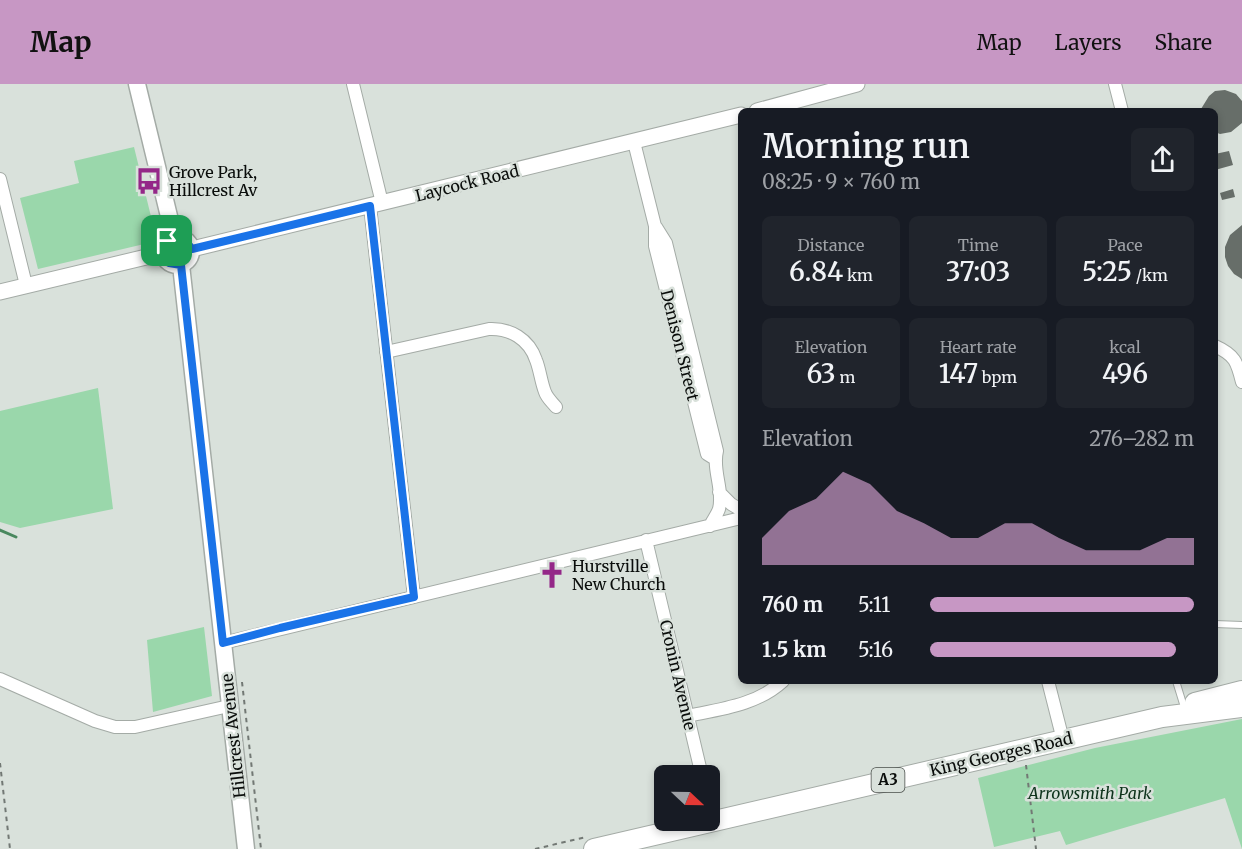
<!DOCTYPE html>
<meta charset="utf-8">
<style>
:root{--surface:#171b24;--page:#20242c;--text:#f1f3f6;--muted:#9ea1a6;--accent:#c797c4}
body{margin:0;font-family:Merriweather,serif;background:var(--page);color:var(--text);height:100vh;display:flex;flex-direction:column;font-size:22px;white-space:nowrap}
*{box-sizing:border-box;margin:0}
p{font-size:20px;color:var(--muted)}
.icon{flex:none;width:33px;height:33px;fill:none;stroke:currentColor;stroke-width:2;stroke-linecap:round;stroke-linejoin:round}
.map{position:relative;flex:1;overflow:hidden}
.details{position:absolute;left:738px;top:24px;width:480px;height:576px;display:flex;flex-direction:column;background:var(--surface);border-radius:9px;box-shadow:0 3px 9px #0003}
.details>*{flex:none}
.needle{width:39px;rotate:112deg}
.tools{position:absolute;left:654px;top:681px;display:grid;gap:12px}
.tools a{display:grid;place-items:center;width:66px;height:66px;border-radius:9px;background:var(--surface);box-shadow:0 3px 9px #0003;font-size:30px}
.pin{position:absolute;display:grid;place-items:center;width:51px;height:51px;color:#fff;margin:-26px;border-radius:12px;box-shadow:0 3px 9px #0006}
.round{display:grid;place-items:center;flex:none;width:63px;height:63px;border-radius:9px;background:var(--page)}
.summary{display:flex;align-items:center;justify-content:space-between;height:102px;padding:0 24px}
h1{font-size:33px;font-weight:600;line-height:45px}
.stats{display:grid;grid-template-columns:repeat(3,1fr);gap:9px;height:102px;padding:6px 24px}
.stats div{display:grid;align-content:center;border-radius:9px;background:var(--page);text-align:center}
.stats b{font-size:26px;font-weight:600}
.stats small{font-size:16px;font-weight:400}
.stats p{font-size:16px}
.chart{height:168px;padding:12px 24px}
.chart p{display:flex;justify-content:space-between}
.chart svg{width:100%;height:108px;margin-top:6px;fill:var(--accent);opacity:.7}
ul{padding:0 24px;list-style:none;font-size:20px}
li{display:grid;grid-template-columns:96px 72px 1fr;align-items:center;height:45px}
li i{height:15px;border-radius:8px;background:var(--accent)}
header{display:flex;align-items:center;gap:36px;box-sizing:border-box;height:84px;padding:0 30px;background:var(--accent);color:#111}
header strong{font-size:28px}
nav{display:flex;gap:33px;margin-inline-start:auto;font-size:21px}
.map>svg:first-child{display:block}
</style>
<header>
<strong>Map</strong>
<nav><a>Map</a><a>Layers</a><a>Share</a></nav>
</header>
<div class="map">
<svg width="1242" height="765" viewBox="0 0 1242 765">
<rect width="100%" height="100%" fill="#d9e1db"/>
<path fill="#9ad7ab" d="M134 63 157 157 38 185 20 114 79 99 74 77Z
M98 304 113 425 20 444 0 438V327Z
M204 543 212 612 153 628 147 556Z
M1242 635V765L1225 714 1066 761 1060 747 994 763 978 694 1095 664Z"/>
<g fill="none" stroke-linecap="round" stroke-linejoin="round">
<path stroke="#49885e" stroke-width="3" d="M0 446 16 453"/>
</g>
<path fill="#676e69" d="M1225 6 1236 10 1242 17V39L1231 48 1220 50 1215 48V27H1201V25L1209 12 1215 7Z
M1229 67 1233 81 1215 86V70Z
M1233 105 1235 113 1222 116 1220 109Z
M1242 141V195L1234 190 1228 182 1225 173V163L1230 151Z"/>
<g fill="none" stroke-linecap="round" stroke-linejoin="round">
<defs>
<path id="service" d="M1215 540 1242 541
M1176 597 1184 623"/>
<path id="minor" d="M353 0 382 119
M1115 0 1122 27
M634 58 655 142V162L707 370 715 375
M0 95 26 201
M370 122 414 513
M656 143 666 159 717 367C712 386 724 406 719 425 717 431 712 437 710 442
M1215 262C1235 271 1237 278 1242 298
M386 268 489 245C510 244 529 255 536 276 540 286 541 298 545 308 547 314 552 318 556 323
M719 408 731 420 741 426
M646 456 702 692
M223 559 741 434
M0 595 95 637 115 643H135L229 622
M1048 597 1063 656
M687 632C721 625 757 621 783 597"/>
<path id="tertiary" d="M757 27 857 0
M192 165 741 31
M0 208 163 169"/>
<path id="secondary" d="M137 0 174 153
M163 167a14 14 0 1 1 28 0a14 14 0 1 1-28 0Z
M181 181 246 765"/>
<path id="trunk" d="M1195 619 1242 607
M594 765 1162 633 1242 623"/>
</defs>
<use href="#service" stroke="#a4aba6" stroke-width="8"/>
<use href="#minor" stroke="#a4aba6" stroke-width="14"/>
<use href="#tertiary" stroke="#a4aba6" stroke-width="17"/>
<use href="#secondary" stroke="#a4aba6" stroke-width="19"/>
<use href="#trunk" stroke="#a4aba6" stroke-width="22"/>
<path stroke="#727874" stroke-width="2" stroke-dasharray="4.5 4.5" stroke-linecap="butt" d="M242 598 261 765
M0 679 10 765
M1026 681 1036 765
M711 697 717 721
M535 765 586 753"/>
<use href="#service" stroke="#fff" stroke-width="6"/>
<use href="#minor" stroke="#fff" stroke-width="12"/>
<use href="#tertiary" stroke="#fff" stroke-width="15"/>
<use href="#secondary" stroke="#fff" stroke-width="16"/>
<use href="#trunk" stroke="#fff" stroke-width="20"/>
</g>
<g fill="none" stroke-linecap="round" stroke-linejoin="round">
<defs>
<path id="route" d="M370 122 414 513 280 544 223 559 181 181 169 179C157 166 166 150 183 154L192 165Z"/>
</defs>
<use href="#route" stroke="#fff" stroke-width="12"/>
<use href="#route" stroke="#1a73e8" stroke-width="8"/>
</g>
<defs>
<symbol id="bus-bare" viewBox="-9 -9 18 18"><path d="M-5-6H5V4H4V6H2V4H-2V6H-4V4H-5ZM-3.5-4V0h7V-4ZM-3.5 1.2v1.5H-2V1.2ZM2 1.2v1.5H3.5V1.2Z" fill="#942788" stroke="#d9e1db" stroke-width="2.5" paint-order="stroke"/></symbol>
<symbol id="church-bare" viewBox="-9 -9 18 18"><path d="M-1.2-6h2.4v3.5h3.3v2.4h-3.3V6h-2.4V-.1h-3.3v-2.4h3.3Z" fill="#942788" stroke="#d9e1db" stroke-width="2.5" paint-order="stroke"/></symbol>
</defs>
<g fill-rule="evenodd">
<use href="#bus-bare" x="130" y="78" width="38" height="38"/>
<use href="#church-bare" x="533" y="472" width="38" height="38"/>
</g>
<g text-anchor="middle" stroke-width="5" stroke-linejoin="round" paint-order="stroke">
<rect fill="#d9e1db" stroke="#484d49" stroke-width="1.5" x="871.5" y="684" width="33" height="24" rx="4.5"/>
<g font-size="15" font-weight="bold" fill="#0a0d0b">
<text x="888" y="701">A3</text>
</g>
<g font-size="16" fill="#0a0d0b" stroke="#d9e1db" text-anchor="start">
<text x="169" y="94">Grove Park,<tspan x="169" dy="18">Hillcrest Av</tspan></text>
<text x="572" y="488">Hurstville<tspan x="572" dy="18">New Church</tspan></text>
</g>
<g font-size="16" fill="#0a0d0b" stroke="#d9e1db">
<text transform="translate(467 99) rotate(-14)" y="6">Laycock Road</text>
<text transform="translate(680 261) rotate(76)" y="6">Denison Street</text>
<text transform="translate(678 591) rotate(77)" y="6">Cronin Avenue</text>
<text transform="translate(233 652) rotate(-96)" y="6">Hillcrest Avenue</text>
<text transform="translate(1001 670) rotate(-13)" y="6">King Georges Road</text>
</g>
<g font-size="16" font-style="italic" fill="#0d331b" stroke="#d9e1db">
<text x="1090" y="715">Arrowsmith Park</text>
</g>
</g>
</svg>
<div class="tools">
<a><svg class="needle" viewBox="-14 -14 28 28"><path d="M0-13l5 13h-10z" fill="#e53935"/><path d="M0 13l5-13h-10z" fill="#9ea1a6"/></svg></a>
</div>
<div class="pin" style="left:167px;top:157px;background:#1e9e55"><svg class="icon" aria-label="arrive" viewBox="0 0 24 24"><path d="M6 21V4h12l-3 4 3 4H6"/></svg></div>
<section class="details">
<div class="summary"><div><h1>Morning run</h1><p>08:25 · 9 × 760 m</p></div><a class="round"><svg class="icon" aria-label="share" viewBox="0 0 24 24"><path d="M12 15V3M7 8l5-5 5 5M5 13v7h14v-7"/></svg></a></div>
<div class="stats">
<div><p>Distance</p><b>6.84<small> km</small></b></div>
<div><p>Time</p><b>37:03</b></div>
<div><p>Pace</p><b>5:25<small> /km</small></b></div>
</div>
<div class="stats">
<div><p>Elevation</p><b>63<small> m</small></b></div>
<div><p>Heart rate</p><b>147<small> bpm</small></b></div>
<div><p>kcal</p><b>496</b></div>
</div>
<div class="chart"><p><span>Elevation</span>276–282 m</p>
<svg viewBox="0 0 160 44" preserveAspectRatio="none"><path d="M0 44V33L10 22L20 17L30 6L40 11L50 22L60 27L70 33L80 33L90 27L100 27L110 33L120 38L130 38L140 38L150 33L160 33V44z"/></svg>
</div>
<ul>
<li><b>760 m</b>5:11<i style="width:100%"></i></li>
<li><b>1.5 km</b>5:16<i style="width:93%"></i></li>
</ul>
</section>
</div>
